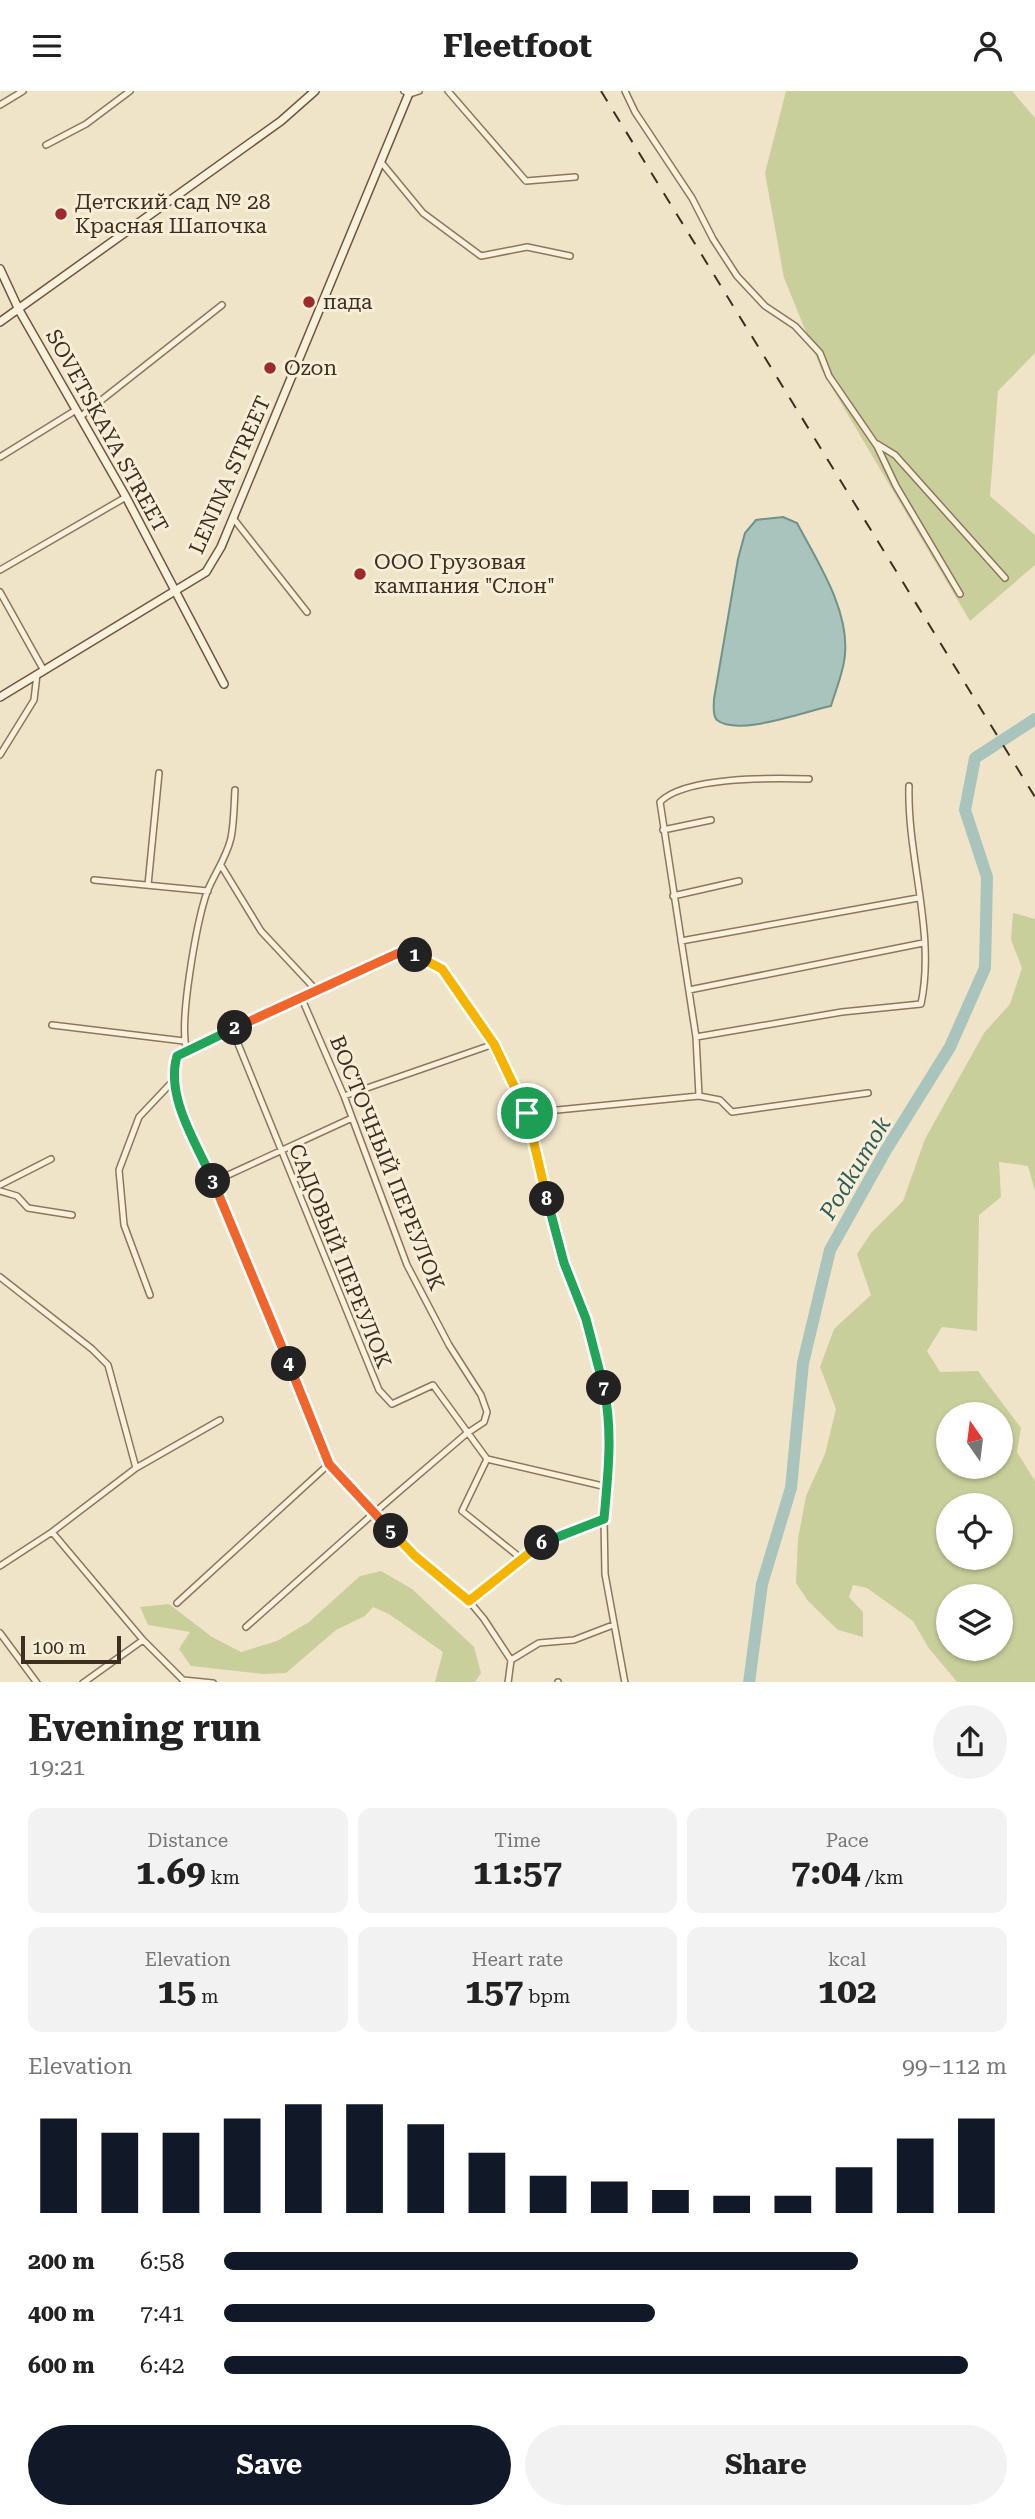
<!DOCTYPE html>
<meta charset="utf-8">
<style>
:root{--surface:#fff;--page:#f2f2f2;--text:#222;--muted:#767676;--accent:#111827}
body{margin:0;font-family:"Roboto Serif",serif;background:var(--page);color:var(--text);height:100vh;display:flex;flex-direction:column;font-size:26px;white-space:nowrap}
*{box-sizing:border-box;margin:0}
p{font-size:23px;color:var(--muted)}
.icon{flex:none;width:38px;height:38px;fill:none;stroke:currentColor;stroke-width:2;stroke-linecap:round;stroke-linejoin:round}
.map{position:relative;height:1591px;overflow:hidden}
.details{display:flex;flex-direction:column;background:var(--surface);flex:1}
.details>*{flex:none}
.needle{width:46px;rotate:346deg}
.fabs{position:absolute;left:936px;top:1311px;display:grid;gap:14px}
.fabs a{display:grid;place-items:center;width:77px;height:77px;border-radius:50%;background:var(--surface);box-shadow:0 2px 5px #0004;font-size:35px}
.scale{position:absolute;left:21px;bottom:18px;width:100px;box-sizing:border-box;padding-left:7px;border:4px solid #3d2e20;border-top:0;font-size:19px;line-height:24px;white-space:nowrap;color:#3d2e20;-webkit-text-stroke:5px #f7eed8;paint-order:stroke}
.pin{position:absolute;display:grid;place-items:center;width:60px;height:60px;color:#fff;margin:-30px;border:4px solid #fff;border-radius:50%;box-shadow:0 2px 7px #0007}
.km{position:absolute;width:35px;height:35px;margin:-18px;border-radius:50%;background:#222;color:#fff;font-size:19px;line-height:35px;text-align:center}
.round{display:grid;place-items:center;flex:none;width:74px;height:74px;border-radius:37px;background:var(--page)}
.overview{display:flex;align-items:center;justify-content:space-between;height:119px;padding:0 28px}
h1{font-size:38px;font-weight:700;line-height:52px}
.figures{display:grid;grid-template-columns:repeat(3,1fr);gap:10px;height:119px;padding:7px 28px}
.figures div{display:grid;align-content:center;border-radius:14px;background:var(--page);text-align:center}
.figures b{font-size:35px;font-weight:700}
.figures small{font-size:19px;font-weight:400}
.figures p{font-size:19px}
.chart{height:196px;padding:14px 28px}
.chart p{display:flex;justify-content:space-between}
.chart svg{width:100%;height:126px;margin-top:7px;stroke:var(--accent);stroke-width:6}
.action{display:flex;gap:14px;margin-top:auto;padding:14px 28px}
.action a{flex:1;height:80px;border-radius:42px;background:var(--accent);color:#fff;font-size:28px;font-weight:700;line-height:80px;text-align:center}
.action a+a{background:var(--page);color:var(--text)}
ul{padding:0 28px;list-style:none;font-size:23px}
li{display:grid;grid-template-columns:112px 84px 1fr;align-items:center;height:52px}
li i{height:18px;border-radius:9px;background:var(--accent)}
header{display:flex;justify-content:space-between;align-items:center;height:91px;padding:0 28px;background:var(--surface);font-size:32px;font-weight:700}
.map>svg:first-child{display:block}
</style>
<header><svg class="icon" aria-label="menu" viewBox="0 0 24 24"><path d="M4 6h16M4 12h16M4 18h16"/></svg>Fleetfoot<svg class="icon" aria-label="person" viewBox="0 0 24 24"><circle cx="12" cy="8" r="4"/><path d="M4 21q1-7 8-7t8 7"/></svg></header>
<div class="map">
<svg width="1035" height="1592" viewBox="0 0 1035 1592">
<rect width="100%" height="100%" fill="#f0e4c8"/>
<path fill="#c9cf9b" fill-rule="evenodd" d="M786 0H1012L1035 27V262L998 300 990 405 1035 444V474L970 530 822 280 784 187 765 82Z
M1013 822 1035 828V1100L1028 1075 999 1071 1001 1106 979 1124 977 1240 942 1236 927 1260 940 1281 978 1280 1021 1337 1017 1361 1035 1390V1591H957L928 1556 913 1530 867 1497 853 1494 849 1506 863 1521V1546L838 1539 808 1510 796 1492 798 1448 806 1405 825 1363 836 1318 820 1276 834 1238 871 1204 857 1163 871 1142 903 1110 925 1048 984 942 1010 913 1022 877 1011 849ZM1001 1323V1376H948V1323ZM1001 1414V1466H948V1414ZM1001 1505V1558H948V1505Z
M381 1480 412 1498 474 1556 481 1582 475 1591H435L443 1561 389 1523 373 1516 365 1525 336 1539 286 1582 263 1583 191 1575 179 1558 190 1541 148 1534 140 1516 169 1513 212 1546 241 1561 277 1550 309 1531 360 1485Z"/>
<path fill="#a9c4bc" stroke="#6f938a" stroke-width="2" d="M783 426 797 432C817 470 849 518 845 563 844 580 836 598 831 615 806 620 738 646 717 629 712 624 714 614 714 608L738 468 745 442 756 429Z"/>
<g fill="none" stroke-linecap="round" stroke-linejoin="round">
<path stroke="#a9c4bc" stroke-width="12" d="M749 1592 762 1493 791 1397 803 1272 830 1159 886 1059 950 956 985 877 987 786 965 719 975 667 1035 628"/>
<defs>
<path id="street" d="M404 0 410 3 419 0
M448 0 526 90 575 86
M625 0 635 21 692 107 713 148 737 185 765 215 795 235 820 262 829 285 877 355 896 395 960 503
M0 14 23 0
M46 54 86 33 130 0
M381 71 423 122 481 165 527 156 570 165
M80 326 222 214
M877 353 895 364 1005 487
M0 366 76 319
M233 427 307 521
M0 479 126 406
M0 501 43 578
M0 664 34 609 37 583
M235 699C234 715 234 732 231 747 226 768 214 783 207 801 197 830 178 933 187 959L177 965 173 979 174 996 329 1373 415 1466 469 1510 484 1528 511 1569 508 1592
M663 739 711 729
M222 776 261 840 317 900
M94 789 208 800
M148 794 159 682
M673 805 739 790
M681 850 918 807
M689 899 923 852
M52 934 184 950
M232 938 379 1299 392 1313 433 1294 487 1368 607 1396
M696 946 842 921 921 913C936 842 907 767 909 695
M187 959 405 859 442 878 494 953
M344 1005 494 953 527 1022 564 1172 599 1273 610 1326V1370L604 1428 605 1483 625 1592
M699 1005 720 1009 732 1021 868 1002
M527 1022 699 1005 696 946 660 711C685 685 774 687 809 688
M213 1091 352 1027
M0 1094 51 1068
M0 1100 17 1105 28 1117 72 1124
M0 1186 92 1258 108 1274 136 1377
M150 1204 124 1134 119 1079 139 1026 173 990
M487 1368 462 1420 522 1468
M52 1441 143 1549 183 1589 213 1592
M0 1475 52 1441 136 1377 220 1329
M469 1510 544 1450 604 1428
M177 1512 329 1373
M246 1536 374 1422 466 1343 484 1331 487 1321 481 1304 449 1254 407 1174 344 1005 302 908
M0 1542 37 1592
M511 1569 539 1552 574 1549 613 1534
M558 1591V1592
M83 1592 143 1549"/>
<path id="secondary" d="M0 178 19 219 126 406 224 593
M0 231 281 30 315 0
M0 606 206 481 221 456 410 0"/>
</defs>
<use href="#street" stroke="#8d765c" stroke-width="8"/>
<use href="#secondary" stroke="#6f573f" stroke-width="10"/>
<use href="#street" stroke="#faf1dc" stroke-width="5"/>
<use href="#secondary" stroke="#faf1dc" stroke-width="7"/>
<path stroke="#3d2e20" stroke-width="2" stroke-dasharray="12 12" stroke-linecap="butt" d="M601 0 1035 706"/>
</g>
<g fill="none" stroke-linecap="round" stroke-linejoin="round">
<defs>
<path id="split-1" d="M415 864 442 878 494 953 527 1022"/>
<path id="split-2" d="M235 937 405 859 415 864"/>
<path id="split-3" d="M213 1090C197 1053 165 1006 177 965L235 937"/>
<path id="split-4" d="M213 1090 289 1273"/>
<path id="split-5" d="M289 1273 329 1373 391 1440"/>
<path id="split-6" d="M391 1440 415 1465 469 1510 542 1452"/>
<path id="split-7" d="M542 1452 604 1428C608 1383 613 1342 604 1297"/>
<path id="split-8" d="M547 1108 564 1172 586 1228 604 1297"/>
<path id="split-9" d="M527 1022 547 1108"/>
</defs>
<use href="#split-1" stroke="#fff" stroke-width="14"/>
<use href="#split-2" stroke="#fff" stroke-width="14"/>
<use href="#split-3" stroke="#fff" stroke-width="14"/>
<use href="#split-4" stroke="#fff" stroke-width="14"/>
<use href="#split-5" stroke="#fff" stroke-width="14"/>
<use href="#split-6" stroke="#fff" stroke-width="14"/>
<use href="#split-7" stroke="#fff" stroke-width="14"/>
<use href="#split-8" stroke="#fff" stroke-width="14"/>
<use href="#split-9" stroke="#fff" stroke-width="14"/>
<use href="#split-1" stroke="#f5b400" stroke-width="9"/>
<use href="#split-2" stroke="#f0652b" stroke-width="9"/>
<use href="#split-3" stroke="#22a559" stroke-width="9"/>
<use href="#split-4" stroke="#f0652b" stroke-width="9"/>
<use href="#split-5" stroke="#f0652b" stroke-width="9"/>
<use href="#split-6" stroke="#f5b400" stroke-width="9"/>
<use href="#split-7" stroke="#22a559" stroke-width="9"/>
<use href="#split-8" stroke="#22a559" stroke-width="9"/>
<use href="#split-9" stroke="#f5b400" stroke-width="9"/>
</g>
<g fill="#9e2a2b" stroke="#f7eed8" stroke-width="2.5">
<circle cx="61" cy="123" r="7"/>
<circle cx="309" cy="211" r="7"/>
<circle cx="270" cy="277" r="7"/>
<circle cx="360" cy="483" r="7"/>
</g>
<g text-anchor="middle" stroke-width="6" stroke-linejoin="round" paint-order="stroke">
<g font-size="21" fill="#3d2e20" stroke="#f7eed8" text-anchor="start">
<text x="75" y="118">Детский сад № 28<tspan x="75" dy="24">Красная Шапочка</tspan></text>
<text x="323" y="218">пада</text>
<text x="284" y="284">Ozon</text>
<text x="374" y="478">ООО Грузовая<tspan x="374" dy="24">кампания "Слон"</tspan></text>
</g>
<g font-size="21" fill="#3d2e20" stroke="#f7eed8">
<text transform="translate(107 340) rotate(61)" y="7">SOVETSKAYA STREET</text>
<text transform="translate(230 384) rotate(-66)" y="7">LENINA STREET</text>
<text transform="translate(387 1072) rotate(68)" y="7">ВОСТОЧНЫЙ ПЕРЕУЛОК</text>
<text transform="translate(340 1165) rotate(68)" y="7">САДОВЫЙ ПЕРЕУЛОК</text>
</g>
<g font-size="23" font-style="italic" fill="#2f5d5a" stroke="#f7eed8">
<text transform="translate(855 1077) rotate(-59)" y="8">Podkumok</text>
</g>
</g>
</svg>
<div class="fabs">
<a><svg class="needle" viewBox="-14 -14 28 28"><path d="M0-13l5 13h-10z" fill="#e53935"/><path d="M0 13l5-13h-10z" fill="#767676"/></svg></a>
<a><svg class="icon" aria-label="locate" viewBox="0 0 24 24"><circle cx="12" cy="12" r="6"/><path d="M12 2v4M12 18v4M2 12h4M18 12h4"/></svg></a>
<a><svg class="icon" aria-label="layers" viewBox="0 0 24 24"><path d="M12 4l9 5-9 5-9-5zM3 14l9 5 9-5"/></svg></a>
</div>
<div class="scale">100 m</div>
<div class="pin" style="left:527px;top:1022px;background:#1e9e55"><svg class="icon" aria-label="arrive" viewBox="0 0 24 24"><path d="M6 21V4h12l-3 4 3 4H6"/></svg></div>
<b class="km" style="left:415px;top:864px">1</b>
<b class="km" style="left:235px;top:937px">2</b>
<b class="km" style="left:213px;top:1090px">3</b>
<b class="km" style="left:289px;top:1273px">4</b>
<b class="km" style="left:391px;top:1440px">5</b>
<b class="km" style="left:542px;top:1452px">6</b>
<b class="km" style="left:604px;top:1297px">7</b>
<b class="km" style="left:547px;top:1108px">8</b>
</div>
<section class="details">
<div class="overview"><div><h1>Evening run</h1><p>19:21</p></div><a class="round"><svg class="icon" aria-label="share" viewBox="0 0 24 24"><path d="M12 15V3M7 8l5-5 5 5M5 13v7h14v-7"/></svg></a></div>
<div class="figures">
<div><p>Distance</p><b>1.69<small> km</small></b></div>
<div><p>Time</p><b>11:57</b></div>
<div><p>Pace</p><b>7:04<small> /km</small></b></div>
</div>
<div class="figures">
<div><p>Elevation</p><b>15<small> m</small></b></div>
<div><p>Heart rate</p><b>157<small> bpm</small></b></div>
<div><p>kcal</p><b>102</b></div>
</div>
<div class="chart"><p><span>Elevation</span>99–112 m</p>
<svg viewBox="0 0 160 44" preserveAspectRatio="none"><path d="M5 44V11M15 44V16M25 44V16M35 44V11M45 44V6M55 44V6M65 44V13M75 44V23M85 44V31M95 44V33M105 44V36M115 44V38M125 44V38M135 44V28M145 44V18M155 44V11"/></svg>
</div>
<ul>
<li><b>200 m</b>6:58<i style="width:81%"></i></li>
<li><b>400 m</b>7:41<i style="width:55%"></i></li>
<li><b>600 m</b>6:42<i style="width:95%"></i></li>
</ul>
<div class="action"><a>Save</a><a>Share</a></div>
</section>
